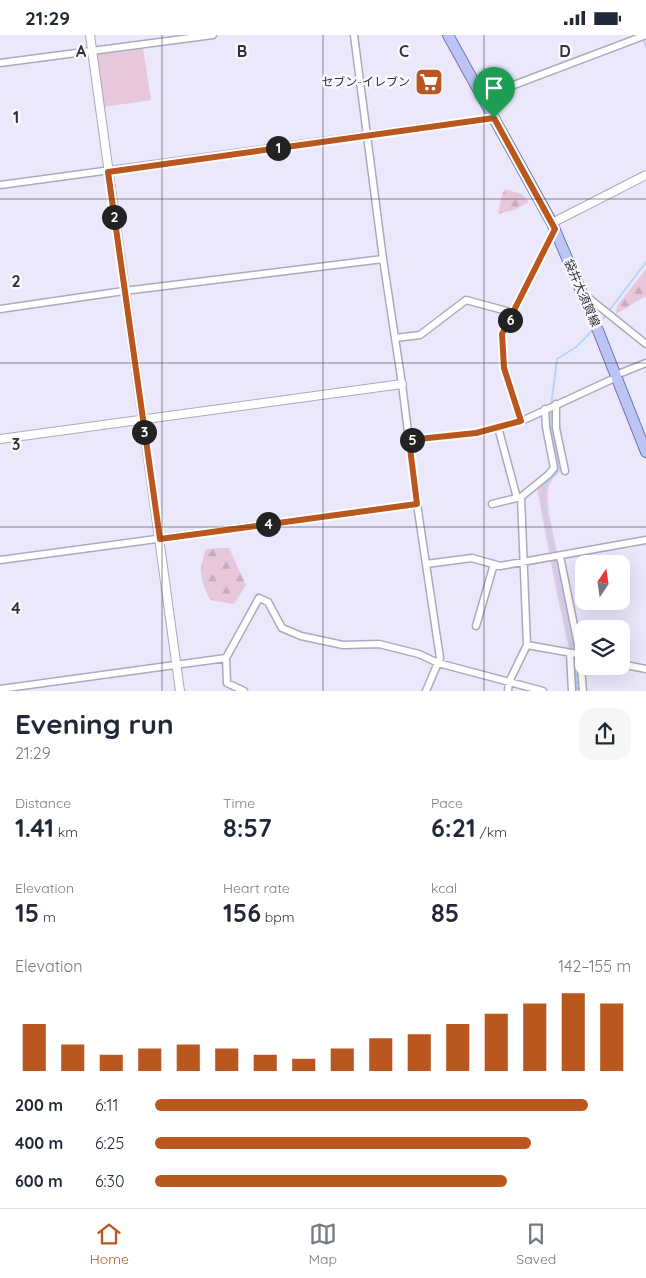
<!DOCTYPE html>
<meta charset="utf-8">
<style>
:root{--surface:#fff;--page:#f6f6f7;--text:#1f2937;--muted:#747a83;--line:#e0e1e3;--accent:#ba571f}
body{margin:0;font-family:Quicksand,"Noto Sans JP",sans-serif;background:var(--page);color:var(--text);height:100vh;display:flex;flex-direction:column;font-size:19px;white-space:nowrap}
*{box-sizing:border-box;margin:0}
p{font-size:16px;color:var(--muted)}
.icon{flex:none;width:28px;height:28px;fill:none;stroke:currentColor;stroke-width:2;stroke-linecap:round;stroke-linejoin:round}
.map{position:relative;height:656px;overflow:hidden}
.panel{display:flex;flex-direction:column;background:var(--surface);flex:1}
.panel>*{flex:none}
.needle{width:32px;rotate:13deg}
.tools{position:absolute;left:575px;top:520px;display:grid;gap:10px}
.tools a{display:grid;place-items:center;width:55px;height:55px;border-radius:10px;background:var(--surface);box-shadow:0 5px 20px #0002;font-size:25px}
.pin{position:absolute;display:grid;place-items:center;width:42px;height:42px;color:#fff;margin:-51px -21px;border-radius:50% 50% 50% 0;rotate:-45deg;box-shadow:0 0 5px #0007}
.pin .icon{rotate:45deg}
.km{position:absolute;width:25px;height:25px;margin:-12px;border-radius:50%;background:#222;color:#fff;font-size:14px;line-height:25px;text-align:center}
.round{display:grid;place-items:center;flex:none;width:52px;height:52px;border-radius:15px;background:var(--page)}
.summary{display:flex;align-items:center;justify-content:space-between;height:85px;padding:0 15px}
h1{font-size:28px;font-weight:800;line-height:38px}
.stats{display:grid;grid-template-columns:repeat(3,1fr);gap:8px;height:85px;padding:5px 15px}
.stats div{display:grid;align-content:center}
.stats b{font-size:25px;font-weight:800}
.stats small{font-size:14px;font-weight:400}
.stats p{font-size:14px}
.chart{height:140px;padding:10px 15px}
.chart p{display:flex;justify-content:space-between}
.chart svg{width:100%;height:90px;margin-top:5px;stroke:var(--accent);stroke-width:6}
ul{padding:0 15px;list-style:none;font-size:16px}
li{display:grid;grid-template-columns:80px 60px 1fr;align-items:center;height:38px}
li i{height:12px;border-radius:6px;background:var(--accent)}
.status{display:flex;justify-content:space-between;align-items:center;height:35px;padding:0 25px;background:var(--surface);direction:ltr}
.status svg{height:14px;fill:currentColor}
.tab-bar{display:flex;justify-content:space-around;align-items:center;height:70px;border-top:1px solid var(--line);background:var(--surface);font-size:14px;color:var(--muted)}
.tab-bar a{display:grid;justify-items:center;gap:2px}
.tab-bar .current{color:var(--accent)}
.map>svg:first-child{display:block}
</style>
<div class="status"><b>21:29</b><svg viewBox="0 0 49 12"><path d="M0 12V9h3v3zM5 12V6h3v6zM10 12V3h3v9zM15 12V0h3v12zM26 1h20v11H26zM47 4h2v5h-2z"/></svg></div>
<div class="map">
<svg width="646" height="656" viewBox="0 0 646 656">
<defs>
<pattern id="forest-firs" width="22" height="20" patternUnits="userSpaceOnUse" patternTransform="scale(1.25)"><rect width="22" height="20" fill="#e7c7db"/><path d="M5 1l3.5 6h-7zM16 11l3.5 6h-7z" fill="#c7abbd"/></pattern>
<pattern id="water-rules" width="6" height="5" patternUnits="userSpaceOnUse" patternTransform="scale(1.25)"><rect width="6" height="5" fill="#b8d5f9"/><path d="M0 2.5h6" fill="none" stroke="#9fb7d6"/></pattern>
</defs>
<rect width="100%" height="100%" fill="#ece8fc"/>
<path fill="#e7c7db" d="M143 13 151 65 104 72 96 19Z
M545 376 554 379 563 434C544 448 547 459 549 480L579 616 582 655H572L570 618 557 559 537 453 555 433Z"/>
<path fill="url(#forest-firs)" d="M505 154 522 159 529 167 514 175 498 179 502 160Z
M646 234V263L644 262 616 279 617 271Z
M221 513H229L246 550 234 569 210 565C200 544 198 537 206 514Z"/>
<path fill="url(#water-rules)" d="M572 619H574L579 655H575Z"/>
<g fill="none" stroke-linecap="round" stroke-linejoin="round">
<path stroke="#b8d5f9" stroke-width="2" d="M643 2 646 12
M599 289 646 227
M551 371 557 324 576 312 594 294
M550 376 551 397 559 433 556 439 545 449 542 463 572 616"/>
<defs>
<path id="minor" d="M354 0 383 224 402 349 417 469 440 623 426 656
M0 28 213 0
M482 62 646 0
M0 150 493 83
M585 260 646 309
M0 274 124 256 383 224
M395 303 420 300 466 265 514 278
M616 340 646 328
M556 369V393L565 436
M521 386 504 333 502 299 555 195
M498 392 517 463
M409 405 476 398 526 384 617 342
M521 462 548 440 554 433 546 392 545 374
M492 469 521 462 527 610 509 647 508 656
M560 521 580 620 583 656
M0 525 417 469
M426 529 472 523 500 531 646 505
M476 591 494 529
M527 610 583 620
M570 618 572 656
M226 623 259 563 268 567 282 593 301 601 343 610 379 609 419 619 438 628 543 656
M621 629 646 634
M0 654 226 623 227 648 244 656"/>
<path id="tertiary" d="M90 0 180 656
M552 188 646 140
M0 404 402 349"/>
<path id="primary" d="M448 0 552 188 599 298 646 417"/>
</defs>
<use href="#minor" stroke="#ada9bc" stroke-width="9"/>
<use href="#tertiary" stroke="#ada9bc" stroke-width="10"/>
<use href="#primary" stroke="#6e78b0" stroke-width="12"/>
<use href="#minor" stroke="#fff" stroke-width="6"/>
<use href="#tertiary" stroke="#fff" stroke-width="8"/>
<use href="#primary" stroke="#bcc5f6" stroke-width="10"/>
</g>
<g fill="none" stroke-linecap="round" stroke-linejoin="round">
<defs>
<path id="route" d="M494 83 555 194 502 299 504 333 521 386 476 398 409 405 417 469 160 504 108 137Z"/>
</defs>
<use href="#route" stroke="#fff" stroke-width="10"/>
<use href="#route" stroke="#ba571f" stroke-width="6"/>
</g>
<path fill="none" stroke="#323038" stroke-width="1" stroke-opacity="0.55" d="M162 0V656M323 0V656M484 0V656M0 164H646M0 328H646M0 492H646"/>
<defs>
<symbol id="supermarket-square" viewBox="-11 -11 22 22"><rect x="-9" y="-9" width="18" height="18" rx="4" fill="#ba571f" stroke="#f9f8fc"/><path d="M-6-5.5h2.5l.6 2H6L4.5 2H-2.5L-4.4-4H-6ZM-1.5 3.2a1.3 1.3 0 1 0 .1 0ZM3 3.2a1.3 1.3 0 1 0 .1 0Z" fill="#fff"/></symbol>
</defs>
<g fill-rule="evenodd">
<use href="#supermarket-square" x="413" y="31" width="32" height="32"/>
</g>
<g text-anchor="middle" stroke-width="5" stroke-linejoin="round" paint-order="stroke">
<g font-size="12" fill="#323038" stroke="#f9f8fc" text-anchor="end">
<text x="410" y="51">セブン-イレブン</text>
</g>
<g font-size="12" fill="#323038" stroke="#f9f8fc">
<text transform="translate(582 258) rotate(67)" y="4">袋井大須賀線</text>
</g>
</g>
<g font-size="16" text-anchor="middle" font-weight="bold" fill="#323038" stroke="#f9f8fc" stroke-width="5" stroke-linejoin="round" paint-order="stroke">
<text x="81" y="22">A</text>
<text x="242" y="22">B</text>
<text x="404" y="22">C</text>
<text x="565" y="22">D</text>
<text x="16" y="88">1</text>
<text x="16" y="252">2</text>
<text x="16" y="415">3</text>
<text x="16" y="579">4</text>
</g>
</svg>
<div class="tools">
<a><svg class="needle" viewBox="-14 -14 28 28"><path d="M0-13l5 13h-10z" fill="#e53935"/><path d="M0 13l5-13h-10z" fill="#747a83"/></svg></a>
<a><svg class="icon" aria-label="layers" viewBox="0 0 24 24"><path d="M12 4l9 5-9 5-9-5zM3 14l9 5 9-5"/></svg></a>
</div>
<div class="pin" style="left:494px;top:83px;background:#1e9e55"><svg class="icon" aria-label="arrive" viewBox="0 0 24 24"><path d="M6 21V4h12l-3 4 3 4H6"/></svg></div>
<b class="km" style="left:278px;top:113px">1</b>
<b class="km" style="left:114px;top:182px">2</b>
<b class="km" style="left:144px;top:397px">3</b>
<b class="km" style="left:268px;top:489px">4</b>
<b class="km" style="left:412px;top:405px">5</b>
<b class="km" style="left:510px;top:285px">6</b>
</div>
<section class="panel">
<div class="summary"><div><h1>Evening run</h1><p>21:29</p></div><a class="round"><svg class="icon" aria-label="share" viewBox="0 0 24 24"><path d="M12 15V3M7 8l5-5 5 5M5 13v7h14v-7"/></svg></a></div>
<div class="stats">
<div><p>Distance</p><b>1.41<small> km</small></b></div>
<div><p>Time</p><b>8:57</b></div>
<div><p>Pace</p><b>6:21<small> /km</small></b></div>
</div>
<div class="stats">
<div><p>Elevation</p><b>15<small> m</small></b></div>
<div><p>Heart rate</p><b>156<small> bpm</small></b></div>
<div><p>kcal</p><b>85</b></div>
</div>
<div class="chart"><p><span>Elevation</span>142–155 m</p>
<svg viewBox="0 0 160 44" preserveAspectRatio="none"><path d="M5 44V21M15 44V31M25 44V36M35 44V33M45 44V31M55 44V33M65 44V36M75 44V38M85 44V33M95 44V28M105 44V26M115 44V21M125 44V16M135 44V11M145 44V6M155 44V11"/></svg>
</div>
<ul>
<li><b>200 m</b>6:11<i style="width:91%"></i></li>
<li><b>400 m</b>6:25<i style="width:79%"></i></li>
<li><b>600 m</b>6:30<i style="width:74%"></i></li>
</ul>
</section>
<nav class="tab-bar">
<a class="current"><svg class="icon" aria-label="home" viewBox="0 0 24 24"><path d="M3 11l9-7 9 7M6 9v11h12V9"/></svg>Home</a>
<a><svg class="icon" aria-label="map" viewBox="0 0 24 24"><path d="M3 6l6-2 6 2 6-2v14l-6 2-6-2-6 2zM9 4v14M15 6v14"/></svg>Map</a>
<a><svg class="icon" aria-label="saved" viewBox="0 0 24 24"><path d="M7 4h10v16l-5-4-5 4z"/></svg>Saved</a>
</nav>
